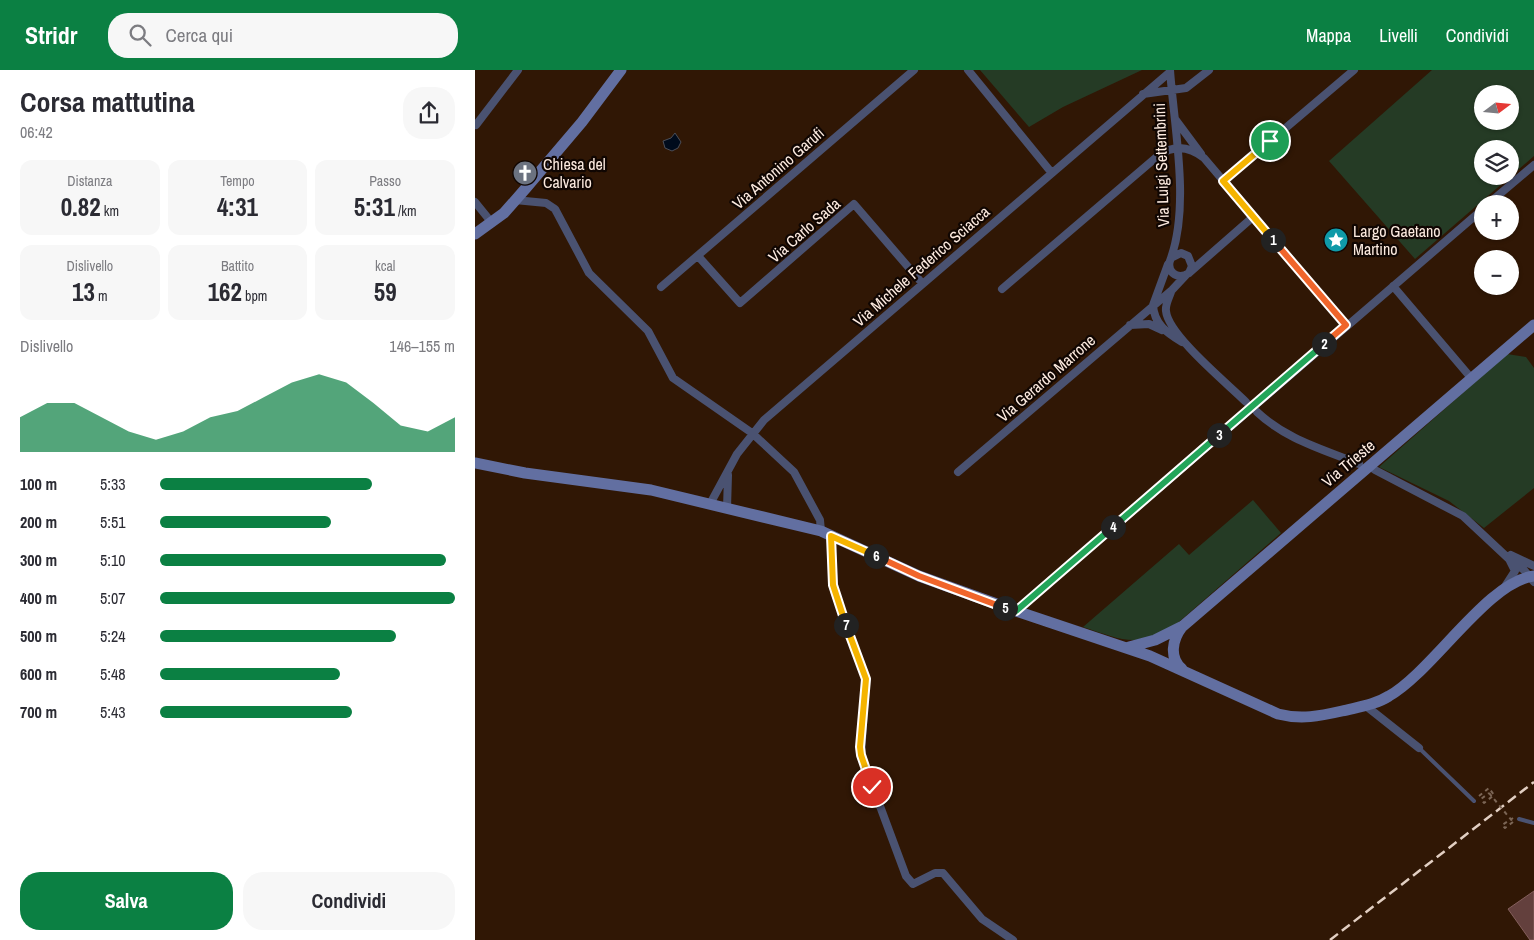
<!DOCTYPE html>
<html lang="it">
<meta charset="utf-8">
<style>
:root{--surface:#fff;--page:#f7f7f7;--text:#2b2b33;--muted:#7c7c81;--accent:#0b8043}
body{margin:0;font-family:"Archivo Narrow",sans-serif;background:var(--page);color:var(--text);height:100vh;display:flex;flex-direction:column;font-size:19px;white-space:nowrap}
*{box-sizing:border-box;margin:0}
p{font-size:16px;color:var(--muted)}
.icon{flex:none;width:28px;height:28px;fill:none;stroke:currentColor;stroke-width:2;stroke-linecap:round;stroke-linejoin:round}
.map{position:relative;flex:1;overflow:hidden}
.drawer{display:flex;flex-direction:column;background:var(--surface);width:475px}
.drawer>*{flex:none}
.needle{width:32px;rotate:74deg}
.controls{position:absolute;left:999px;top:15px;display:grid;gap:10px}
.controls a{display:grid;place-items:center;width:45px;height:45px;border-radius:50%;background:var(--surface);box-shadow:0 1px 4px #0004;font-size:25px}
.pin{position:absolute;display:grid;place-items:center;width:42px;height:42px;color:#fff;margin:-21px;border:2px solid #fff;border-radius:50%;box-shadow:0 1px 5px #0007}
.km{position:absolute;width:25px;height:25px;margin:-12px;border-radius:50%;background:#222;color:#fff;font-size:14px;line-height:25px;text-align:center}
.round{display:grid;place-items:center;flex:none;width:52px;height:52px;border-radius:20px;background:var(--page)}
.summary{display:flex;align-items:center;justify-content:space-between;height:85px;padding:0 20px}
h1{font-size:28px;font-weight:700;line-height:38px}
.metrics{display:grid;grid-template-columns:repeat(3,1fr);gap:8px;height:85px;padding:5px 20px}
.metrics div{display:grid;align-content:center;border-radius:12px;background:var(--page);text-align:center}
.metrics b{font-size:25px;font-weight:700}
.metrics small{font-size:14px;font-weight:400}
.metrics p{font-size:14px}
.chart{height:140px;padding:10px 20px}
.chart p{display:flex;justify-content:space-between}
.chart svg{width:100%;height:90px;margin-top:5px;fill:var(--accent);opacity:.7}
.button{display:flex;gap:10px;margin-top:auto;padding:10px 20px}
.button a{flex:1;height:58px;border-radius:20px;background:var(--accent);color:#fff;font-size:20px;font-weight:700;line-height:58px;text-align:center}
.button a+a{background:var(--page);color:var(--text)}
ul{padding:0 20px;list-style:none;font-size:16px}
li{display:grid;grid-template-columns:80px 60px 1fr;align-items:center;height:38px}
li i{height:12px;border-radius:6px;background:var(--accent)}
header{display:flex;align-items:center;gap:30px;box-sizing:border-box;height:70px;padding:0 25px;background:var(--accent);color:#fff}
header strong{font-size:24px}
nav{display:flex;gap:28px;margin-inline-start:auto;font-size:18px}
.search{width:350px;height:45px;background:var(--page);display:flex;align-items:center;gap:12px;box-sizing:border-box;padding:0 18px;border-radius:20px;color:var(--muted);font-size:19px}
main{display:flex;flex:1;min-height:0}
.map>svg:first-child{display:block}
</style>
<header>
<strong>Stridr</strong>
<div class="search"><svg class="icon" aria-label="search" viewBox="0 0 24 24"><circle cx="10" cy="10" r="6"/><path d="M15 15l6 6"/></svg>Cerca qui</div>
<nav><a>Mappa</a><a>Livelli</a><a>Condividi</a></nav>
</header>
<main>
<section class="drawer">
<div class="summary"><div><h1>Corsa mattutina</h1><p>06:42</p></div><a class="round"><svg class="icon" aria-label="share" viewBox="0 0 24 24"><path d="M12 15V3M7 8l5-5 5 5M5 13v7h14v-7"/></svg></a></div>
<div class="metrics">
<div><p>Distanza</p><b>0.82<small> km</small></b></div>
<div><p>Tempo</p><b>4:31</b></div>
<div><p>Passo</p><b>5:31<small> /km</small></b></div>
</div>
<div class="metrics">
<div><p>Dislivello</p><b>13<small> m</small></b></div>
<div><p>Battito</p><b>162<small> bpm</small></b></div>
<div><p>kcal</p><b>59</b></div>
</div>
<div class="chart"><p><span>Dislivello</span>146–155 m</p>
<svg viewBox="0 0 160 44" preserveAspectRatio="none"><path d="M0 44V27L10 20L20 20L30 27L40 34L50 38L60 34L70 27L80 24L90 17L100 10L110 6L120 10L130 20L140 31L150 34L160 27V44z"/></svg>
</div>
<ul>
<li><b>100 m</b>5:33<i style="width:72%"></i></li>
<li><b>200 m</b>5:51<i style="width:58%"></i></li>
<li><b>300 m</b>5:10<i style="width:97%"></i></li>
<li><b>400 m</b>5:07<i style="width:100%"></i></li>
<li><b>500 m</b>5:24<i style="width:80%"></i></li>
<li><b>600 m</b>5:48<i style="width:61%"></i></li>
<li><b>700 m</b>5:43<i style="width:65%"></i></li>
</ul>
<div class="button"><a>Salva</a><a>Condividi</a></div>
</section>
<div class="map">
<svg width="1059" height="870" viewBox="0 0 1059 870">
<rect width="100%" height="100%" fill="#301705"/>
<path fill="#253b25" fill-rule="evenodd" d="M505 0H667L588 37 554 57Z
M957 0H1059V86L940 189 854 91ZM1008 24H1035V51H1008ZM1008 79H1035V106H1008Z
M1032 284 1051 287 1059 298V418L1009 458 974 431 904 397Z
M778 430 806 463 698 557C661 579 645 569 608 557L704 474 714 485Z"/>
<path fill="#000b1c" stroke="#4c4e57" d="M200 63 206 72 203 78 197 81 190 78 188 71 196 68Z"/>
<path fill="#63403d" stroke="#845f5c" d="M1059 821V870H1055L1033 839Z"/>
<g fill="none" stroke-linecap="round" stroke-linejoin="round">
<path stroke="#7b6555" stroke-width="2" stroke-dasharray="4 4" stroke-linecap="butt" d="M1004 726 1014 718 1019 725 1009 733 1006 729 1014 723
M1038 752 1030 758 1027 755 1038 748"/>
<path stroke="#4a5271" stroke-width="4" d="M944 678 999 731
M1044 749 1059 753"/>
<path stroke="#4a5271" stroke-width="8" d="M493 0 576 102
M695 0C699 57 715 134 696 188
M668 24 711 18 734 0
M700 49 726 84
M1 55 43 0
M748 111 879 0
M40 130 71 133 80 139 114 203 173 261 198 308 277 363 319 402 345 450 346 461
M0 132 17 153
M1013 134 1059 95
M223 186 265 233 379 134 447 213
M693 194 678 235C679 254 692 263 707 272
M714 203 717 196 713 186 706 183 696 188C690 201 702 211 714 203L778 147
M918 216 997 309
M186 217 439 0
M527 219 684 85C699 75 714 76 729 88L871 255
M696 222C694 228 690 235 691 241 693 265 753 314 771 332
M655 255 674 254 687 260
M782 342C812 370 848 379 884 394
M900 400 988 446 1034 489 1049 500 1059 512
M483 402 697 220 711 205
M235 434 262 384 289 350 695 2
M252 438 253 405
M356 466 359 521 391 609 386 685 431 806 438 814 460 803H468L507 849 538 870
M1036 485 1059 496
M1029 518 1040 501 1035 491
M541 541 1008 139
M891 636 944 678"/>
<path stroke="#626fa1" stroke-width="11" d="M0 164 29 143 51 118 107 52 146 0
M0 393 50 403 176 420 346 461 444 506 541 541 675 586 803 644C826 650 845 646 867 641 883 637 900 635 914 626 957 602 1013 511 1059 506
M654 577 680 570 708 556 1059 255
M707 599C694 588 697 570 707 557"/>
<path stroke="#e2cfc3" stroke-width="2.5" stroke-dasharray="10 5" stroke-linecap="butt" d="M855 870 1059 712"/>
<path stroke="#7b6555" stroke-width="2" stroke-dasharray="4 4" stroke-linecap="butt" d="M1014 723 1038 752"/>
</g>
<g fill="none" stroke-linecap="round" stroke-linejoin="round">
<defs>
<path id="split-1" d="M795 71 748 111 798 170"/>
<path id="split-2" d="M798 170 871 255 849 274"/>
<path id="split-3" d="M744 365 849 274"/>
<path id="split-4" d="M638 457 744 365"/>
<path id="split-5" d="M530 538 541 541 638 457"/>
<path id="split-6" d="M401 486 444 506 530 538"/>
<path id="split-7" d="M371 555 358 515 356 466 401 486"/>
<path id="split-8" d="M371 555 391 609 385 677 386 685 397 717"/>
</defs>
<use href="#split-1" stroke="#fff" stroke-width="10"/>
<use href="#split-2" stroke="#fff" stroke-width="10"/>
<use href="#split-3" stroke="#fff" stroke-width="10"/>
<use href="#split-4" stroke="#fff" stroke-width="10"/>
<use href="#split-5" stroke="#fff" stroke-width="10"/>
<use href="#split-6" stroke="#fff" stroke-width="10"/>
<use href="#split-7" stroke="#fff" stroke-width="10"/>
<use href="#split-8" stroke="#fff" stroke-width="10"/>
<use href="#split-1" stroke="#f5b400" stroke-width="6"/>
<use href="#split-2" stroke="#f0652b" stroke-width="6"/>
<use href="#split-3" stroke="#22a559" stroke-width="6"/>
<use href="#split-4" stroke="#22a559" stroke-width="6"/>
<use href="#split-5" stroke="#22a559" stroke-width="6"/>
<use href="#split-6" stroke="#f0652b" stroke-width="6"/>
<use href="#split-7" stroke="#f5b400" stroke-width="6"/>
<use href="#split-8" stroke="#f5b400" stroke-width="6"/>
</g>
<defs>
<symbol id="church-disc" viewBox="-11 -11 22 22"><circle r="9.5" fill="#6b7280" stroke="#100602"/><path d="M-1.2-6h2.4v3.5h3.3v2.4h-3.3V6h-2.4V-.1h-3.3v-2.4h3.3Z" fill="#fff"/></symbol>
<symbol id="sight-disc" viewBox="-11 -11 22 22"><circle r="9.5" fill="#0f9aa8" stroke="#100602"/><path d="M0-6L1.8-2.2L6-1.7L2.9 1.2L3.7 5.4L0 3.3L-3.7 5.4L-2.9 1.2L-6-1.7L-1.8-2.2Z" fill="#fff"/></symbol>
</defs>
<g fill-rule="evenodd">
<use href="#church-disc" x="36" y="89" width="28" height="28"/>
<use href="#sight-disc" x="847" y="156" width="28" height="28"/>
</g>
<g text-anchor="middle" stroke-width="4.5" stroke-linejoin="round" paint-order="stroke">
<g font-size="16" fill="#fdebe0" stroke="#100602" text-anchor="start">
<text x="68" y="100">Chiesa del<tspan x="68" dy="18">Calvario</tspan></text>
<text x="878" y="167">Largo Gaetano<tspan x="878" dy="18">Martino</tspan></text>
</g>
<g font-size="16" fill="#fdebe0" stroke="#100602">
<text transform="translate(686 95) rotate(-92)" y="6">Via Luigi Settembrini</text>
<text transform="translate(303 98) rotate(-41)" y="6">Via Antonino Garufi</text>
<text transform="translate(329 160) rotate(-41)" y="6">Via Carlo Sada</text>
<text transform="translate(446 196) rotate(-41)" y="6">Via Michele Federico Sciacca</text>
<text transform="translate(571 308) rotate(-41)" y="6">Via Gerardo Marrone</text>
<text transform="translate(873 393) rotate(-40)" y="6">Via Trieste</text>
</g>
</g>
</svg>
<div class="controls">
<a><svg class="needle" viewBox="-14 -14 28 28"><path d="M0-13l5 13h-10z" fill="#e53935"/><path d="M0 13l5-13h-10z" fill="#7c7c81"/></svg></a>
<a><svg class="icon" aria-label="layers" viewBox="0 0 24 24"><path d="M12 4l9 5-9 5-9-5zM3 14l9 5 9-5"/></svg></a>
<a>+</a>
<a>−</a>
</div>
<div class="pin" style="left:795px;top:71px;background:#1e9e55"><svg class="icon" aria-label="arrive" viewBox="0 0 24 24"><path d="M6 21V4h12l-3 4 3 4H6"/></svg></div>
<div class="pin" style="left:397px;top:717px;background:#d93025"><svg class="icon" aria-label="check" viewBox="0 0 24 24"><path d="M5 12l5 5 9-10"/></svg></div>
<b class="km" style="left:798px;top:170px">1</b>
<b class="km" style="left:849px;top:274px">2</b>
<b class="km" style="left:744px;top:365px">3</b>
<b class="km" style="left:638px;top:457px">4</b>
<b class="km" style="left:530px;top:538px">5</b>
<b class="km" style="left:401px;top:486px">6</b>
<b class="km" style="left:371px;top:555px">7</b>
</div>
</main>
